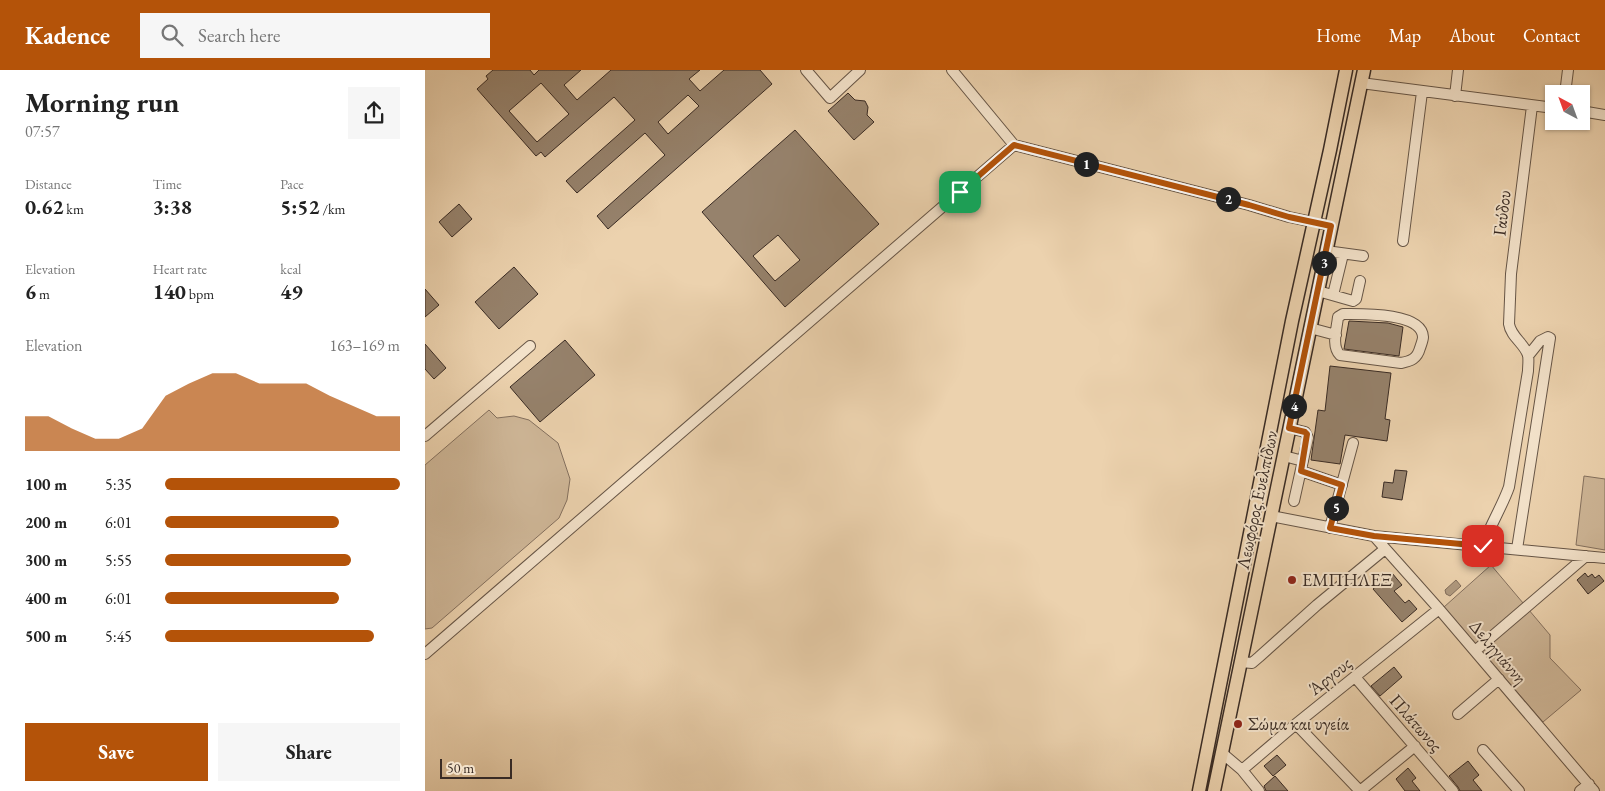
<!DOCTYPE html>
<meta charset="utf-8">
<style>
:root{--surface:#fff;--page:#f6f6f6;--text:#222;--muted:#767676;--accent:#b45309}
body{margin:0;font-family:"EB Garamond",serif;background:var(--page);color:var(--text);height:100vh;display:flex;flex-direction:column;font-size:19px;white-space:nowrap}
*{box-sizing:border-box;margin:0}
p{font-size:16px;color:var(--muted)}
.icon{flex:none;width:28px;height:28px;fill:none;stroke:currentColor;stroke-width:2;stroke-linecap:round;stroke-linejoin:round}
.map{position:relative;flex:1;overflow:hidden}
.drawer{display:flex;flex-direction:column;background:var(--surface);width:425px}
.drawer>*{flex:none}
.needle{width:32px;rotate:319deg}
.tools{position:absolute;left:1120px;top:15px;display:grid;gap:10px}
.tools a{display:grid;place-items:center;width:45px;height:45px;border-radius:0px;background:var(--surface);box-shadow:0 1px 4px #0004;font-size:25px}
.scale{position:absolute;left:15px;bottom:12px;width:72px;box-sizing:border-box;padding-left:5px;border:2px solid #392b24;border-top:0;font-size:14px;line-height:18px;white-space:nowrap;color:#392b24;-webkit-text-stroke:4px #f3e2ca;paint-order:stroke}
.pin{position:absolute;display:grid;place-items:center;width:42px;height:42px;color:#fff;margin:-21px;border-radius:10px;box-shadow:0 2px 8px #0006}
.km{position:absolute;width:25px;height:25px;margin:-12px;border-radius:50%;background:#222;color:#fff;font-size:14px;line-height:25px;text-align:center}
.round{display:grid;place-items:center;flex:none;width:52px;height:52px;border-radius:0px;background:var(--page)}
.overview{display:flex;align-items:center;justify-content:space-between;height:85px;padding:0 25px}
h1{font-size:28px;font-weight:700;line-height:38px}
.metrics{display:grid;grid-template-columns:repeat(3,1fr);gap:8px;height:85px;padding:5px 25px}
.metrics div{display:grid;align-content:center}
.metrics b{font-size:21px;font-weight:700}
.metrics small{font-size:14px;font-weight:400}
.metrics p{font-size:14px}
.chart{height:140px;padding:10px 25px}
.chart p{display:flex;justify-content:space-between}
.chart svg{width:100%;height:90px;margin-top:5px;fill:var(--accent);opacity:.7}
.primary-button{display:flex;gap:10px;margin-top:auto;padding:10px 25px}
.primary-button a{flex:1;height:58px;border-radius:0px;background:var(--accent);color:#fff;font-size:20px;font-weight:700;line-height:58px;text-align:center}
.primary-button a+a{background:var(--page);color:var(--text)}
ul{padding:0 25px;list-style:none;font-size:16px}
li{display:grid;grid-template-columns:80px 60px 1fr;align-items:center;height:38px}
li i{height:12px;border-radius:6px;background:var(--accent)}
header{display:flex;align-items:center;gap:30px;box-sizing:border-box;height:70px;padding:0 25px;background:var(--accent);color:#fff}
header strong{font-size:24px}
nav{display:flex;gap:28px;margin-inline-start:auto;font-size:18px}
.search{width:350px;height:45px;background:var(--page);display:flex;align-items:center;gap:12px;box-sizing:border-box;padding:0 18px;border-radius:0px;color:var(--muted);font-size:19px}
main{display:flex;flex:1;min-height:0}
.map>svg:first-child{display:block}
</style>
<header>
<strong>Kadence</strong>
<div class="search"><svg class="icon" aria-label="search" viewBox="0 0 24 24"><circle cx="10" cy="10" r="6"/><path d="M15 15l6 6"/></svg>Search here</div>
<nav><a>Home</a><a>Map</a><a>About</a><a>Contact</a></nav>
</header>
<main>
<section class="drawer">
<div class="overview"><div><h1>Morning run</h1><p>07:57</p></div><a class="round"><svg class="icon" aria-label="share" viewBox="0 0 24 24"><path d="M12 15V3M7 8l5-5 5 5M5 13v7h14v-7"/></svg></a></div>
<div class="metrics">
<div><p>Distance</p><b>0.62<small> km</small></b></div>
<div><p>Time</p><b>3:38</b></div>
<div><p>Pace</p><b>5:52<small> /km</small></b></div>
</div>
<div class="metrics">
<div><p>Elevation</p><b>6<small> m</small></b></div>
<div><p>Heart rate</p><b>140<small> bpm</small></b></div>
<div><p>kcal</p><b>49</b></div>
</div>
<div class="chart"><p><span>Elevation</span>163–169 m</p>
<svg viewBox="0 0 160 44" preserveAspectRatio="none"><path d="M0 44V27L10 27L20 33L30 38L40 38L50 33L60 17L70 11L80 6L90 6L100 11L110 11L120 11L130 17L140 22L150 27L160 27V44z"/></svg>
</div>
<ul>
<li><b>100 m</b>5:35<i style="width:100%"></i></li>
<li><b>200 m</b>6:01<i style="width:74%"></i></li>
<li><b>300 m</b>5:55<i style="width:79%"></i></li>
<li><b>400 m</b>6:01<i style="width:74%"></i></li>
<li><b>500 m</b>5:45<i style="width:89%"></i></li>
</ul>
<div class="primary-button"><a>Save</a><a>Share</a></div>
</section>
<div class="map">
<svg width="1180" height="721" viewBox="0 0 1180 721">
<rect width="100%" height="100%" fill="#ecd2ae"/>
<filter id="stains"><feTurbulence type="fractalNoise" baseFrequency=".004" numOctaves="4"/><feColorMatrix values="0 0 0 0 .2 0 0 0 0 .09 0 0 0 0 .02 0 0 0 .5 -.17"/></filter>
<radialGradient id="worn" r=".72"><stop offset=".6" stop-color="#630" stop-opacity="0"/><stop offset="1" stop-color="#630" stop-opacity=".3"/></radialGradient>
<path fill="#ceb697" stroke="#84705e" d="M64 340 72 348 89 346 104 350 133 373 145 409 142 430 134 448 7 558 0 559V395Z
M1159 406 1180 409V480L1151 475Z
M1066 495 1125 565V588L1156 620 1118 652 1019 537Z"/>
<path fill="#af997f" stroke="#806d5b" d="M1031 510 1036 516 1025 526 1021 524 1020 520Z"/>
<path fill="#96826c" stroke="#392b24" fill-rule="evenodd" d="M68 0H105L109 5 114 0H156L139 15 152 30 186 0H275L264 9 275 21 299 0H335L347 14 183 159 172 146 240 85 220 63 152 123 141 111 210 50 189 27 120 87 116 82 111 86 52 19 63 9 61 6ZM116 13 144 44 112 72 84 41ZM263 25 274 36 243 64 233 52Z
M423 23 430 30 440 31 443 37 442 45 449 52 429 70 403 41Z
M370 60 454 154 360 237 277 142ZM353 165 375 190 350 211 328 186Z
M34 134 47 149 27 167 14 152Z
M89 197 113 224 74 259 50 232Z
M0 219 14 235 0 247Z
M924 251 963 253 978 257 974 286 919 279Z
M140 270 170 305 115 352 85 317Z
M0 274 21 298 9 309 0 299Z
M905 296 966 303 960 349 965 350 962 371 920 365 915 394 886 390 893 340 900 341Z
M970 400 982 401 977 430 957 427 959 412 968 413Z
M967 503 977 515 969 521 980 533 984 530 992 539 977 552 948 519Z
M1160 503 1163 507 1167 504 1170 508 1174 505 1179 511 1163 524 1152 510Z
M969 597 977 607 955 626 946 616Z
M852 685 861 695 848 706 839 696Z
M1043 691 1054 705 1048 710 1057 721H1035L1033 717 1024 706Z
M983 698 991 708 987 711 995 721H980L971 709Z
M850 706 863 721H841L839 716Z"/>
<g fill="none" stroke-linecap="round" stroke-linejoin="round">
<defs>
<path id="minor" d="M381 0 405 28 435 0
M527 0 589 75
M936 13 1129 38
M1140 24 1143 0
M1030 26 1033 0
M1156 41 1180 45
M978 171 997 22
M901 181 938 186
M893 221 928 231 931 229 935 211
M908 225 918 184
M918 244C935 244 997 242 998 267 998 270 996 275 995 278 992 289 986 291 976 293L915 285C906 276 912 258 913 247Z
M885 258 911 265
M864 358 880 362 883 368 869 431
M0 366 105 276
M859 386 878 391
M876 401 917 415
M846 446 949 466 1180 488
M905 458 928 373
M949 466 1014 539 1169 721
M1058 476C1065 455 1077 437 1084 417L1103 301C1103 296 1104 290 1103 285 1099 273 1086 267 1084 254L1086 204 1107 36
M1092 479 1125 268 1123 267 1115 271 1103 286
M1050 581 1161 486
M0 584 589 75 824 135 864 147 907 156
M816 592 827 593 834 587 892 535 960 479
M930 607 1028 721
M1033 644 1074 609
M871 654 935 721
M1058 680 1094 721
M797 683 817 700 834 721
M817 700 871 654 1014 539
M935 721 990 676
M1155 721 1164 714"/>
<path id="major" d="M774 721 867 251 905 80 921 0
M789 721 939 0"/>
</defs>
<use href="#minor" stroke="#665546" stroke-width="12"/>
<use href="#major" stroke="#392b24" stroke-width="15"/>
<use href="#minor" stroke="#f3e2ca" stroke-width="10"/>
<use href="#major" stroke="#ecd2ae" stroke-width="12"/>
</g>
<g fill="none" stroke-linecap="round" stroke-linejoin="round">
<defs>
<path id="route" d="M535 122 589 75 824 135 864 147 906 156 864 358 880 362 882 364 876 401 917 415 905 458 949 466 1058 476"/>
</defs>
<use href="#route" stroke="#fff" stroke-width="10"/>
<use href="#route" stroke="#b45309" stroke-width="6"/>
</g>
<g fill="#8f2418" stroke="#f3e2ca" stroke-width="2">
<circle cx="867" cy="510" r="5"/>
<circle cx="813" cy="654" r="5"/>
</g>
<g text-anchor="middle" stroke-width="4" stroke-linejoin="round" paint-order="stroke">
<g font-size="18" fill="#392b24" stroke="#f3e2ca">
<text transform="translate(1077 143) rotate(-83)" y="6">Γαύδου</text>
<text transform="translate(832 430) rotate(-78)" y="6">Λεωφόρος Ευελπίδων</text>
<text transform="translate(1073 582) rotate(50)" y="6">Δεληγιάννη</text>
<text transform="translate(905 606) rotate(-39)" y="6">Άργους</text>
<text transform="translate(991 653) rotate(49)" y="6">Πλάτωνος</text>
</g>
<g font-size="18" fill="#392b24" stroke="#f3e2ca" text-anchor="start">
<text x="877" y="516">ΕΜΠΗΛΕΞ</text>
<text x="823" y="660">Σώμα και υγεία</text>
</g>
</g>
<rect width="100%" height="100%" filter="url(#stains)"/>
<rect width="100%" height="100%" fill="url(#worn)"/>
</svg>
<div class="tools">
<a><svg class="needle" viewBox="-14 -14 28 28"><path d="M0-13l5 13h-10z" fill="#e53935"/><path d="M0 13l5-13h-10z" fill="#767676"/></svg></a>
</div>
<div class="scale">50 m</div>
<div class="pin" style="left:535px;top:122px;background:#1e9e55"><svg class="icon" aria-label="arrive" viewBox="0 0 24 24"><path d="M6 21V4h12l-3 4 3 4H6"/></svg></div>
<div class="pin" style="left:1058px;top:476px;background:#d93025"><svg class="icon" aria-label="check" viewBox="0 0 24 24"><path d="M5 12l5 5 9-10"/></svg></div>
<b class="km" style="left:661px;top:94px">1</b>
<b class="km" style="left:803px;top:129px">2</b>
<b class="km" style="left:899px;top:193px">3</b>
<b class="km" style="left:869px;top:336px">4</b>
<b class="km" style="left:911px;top:438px">5</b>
</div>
</main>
